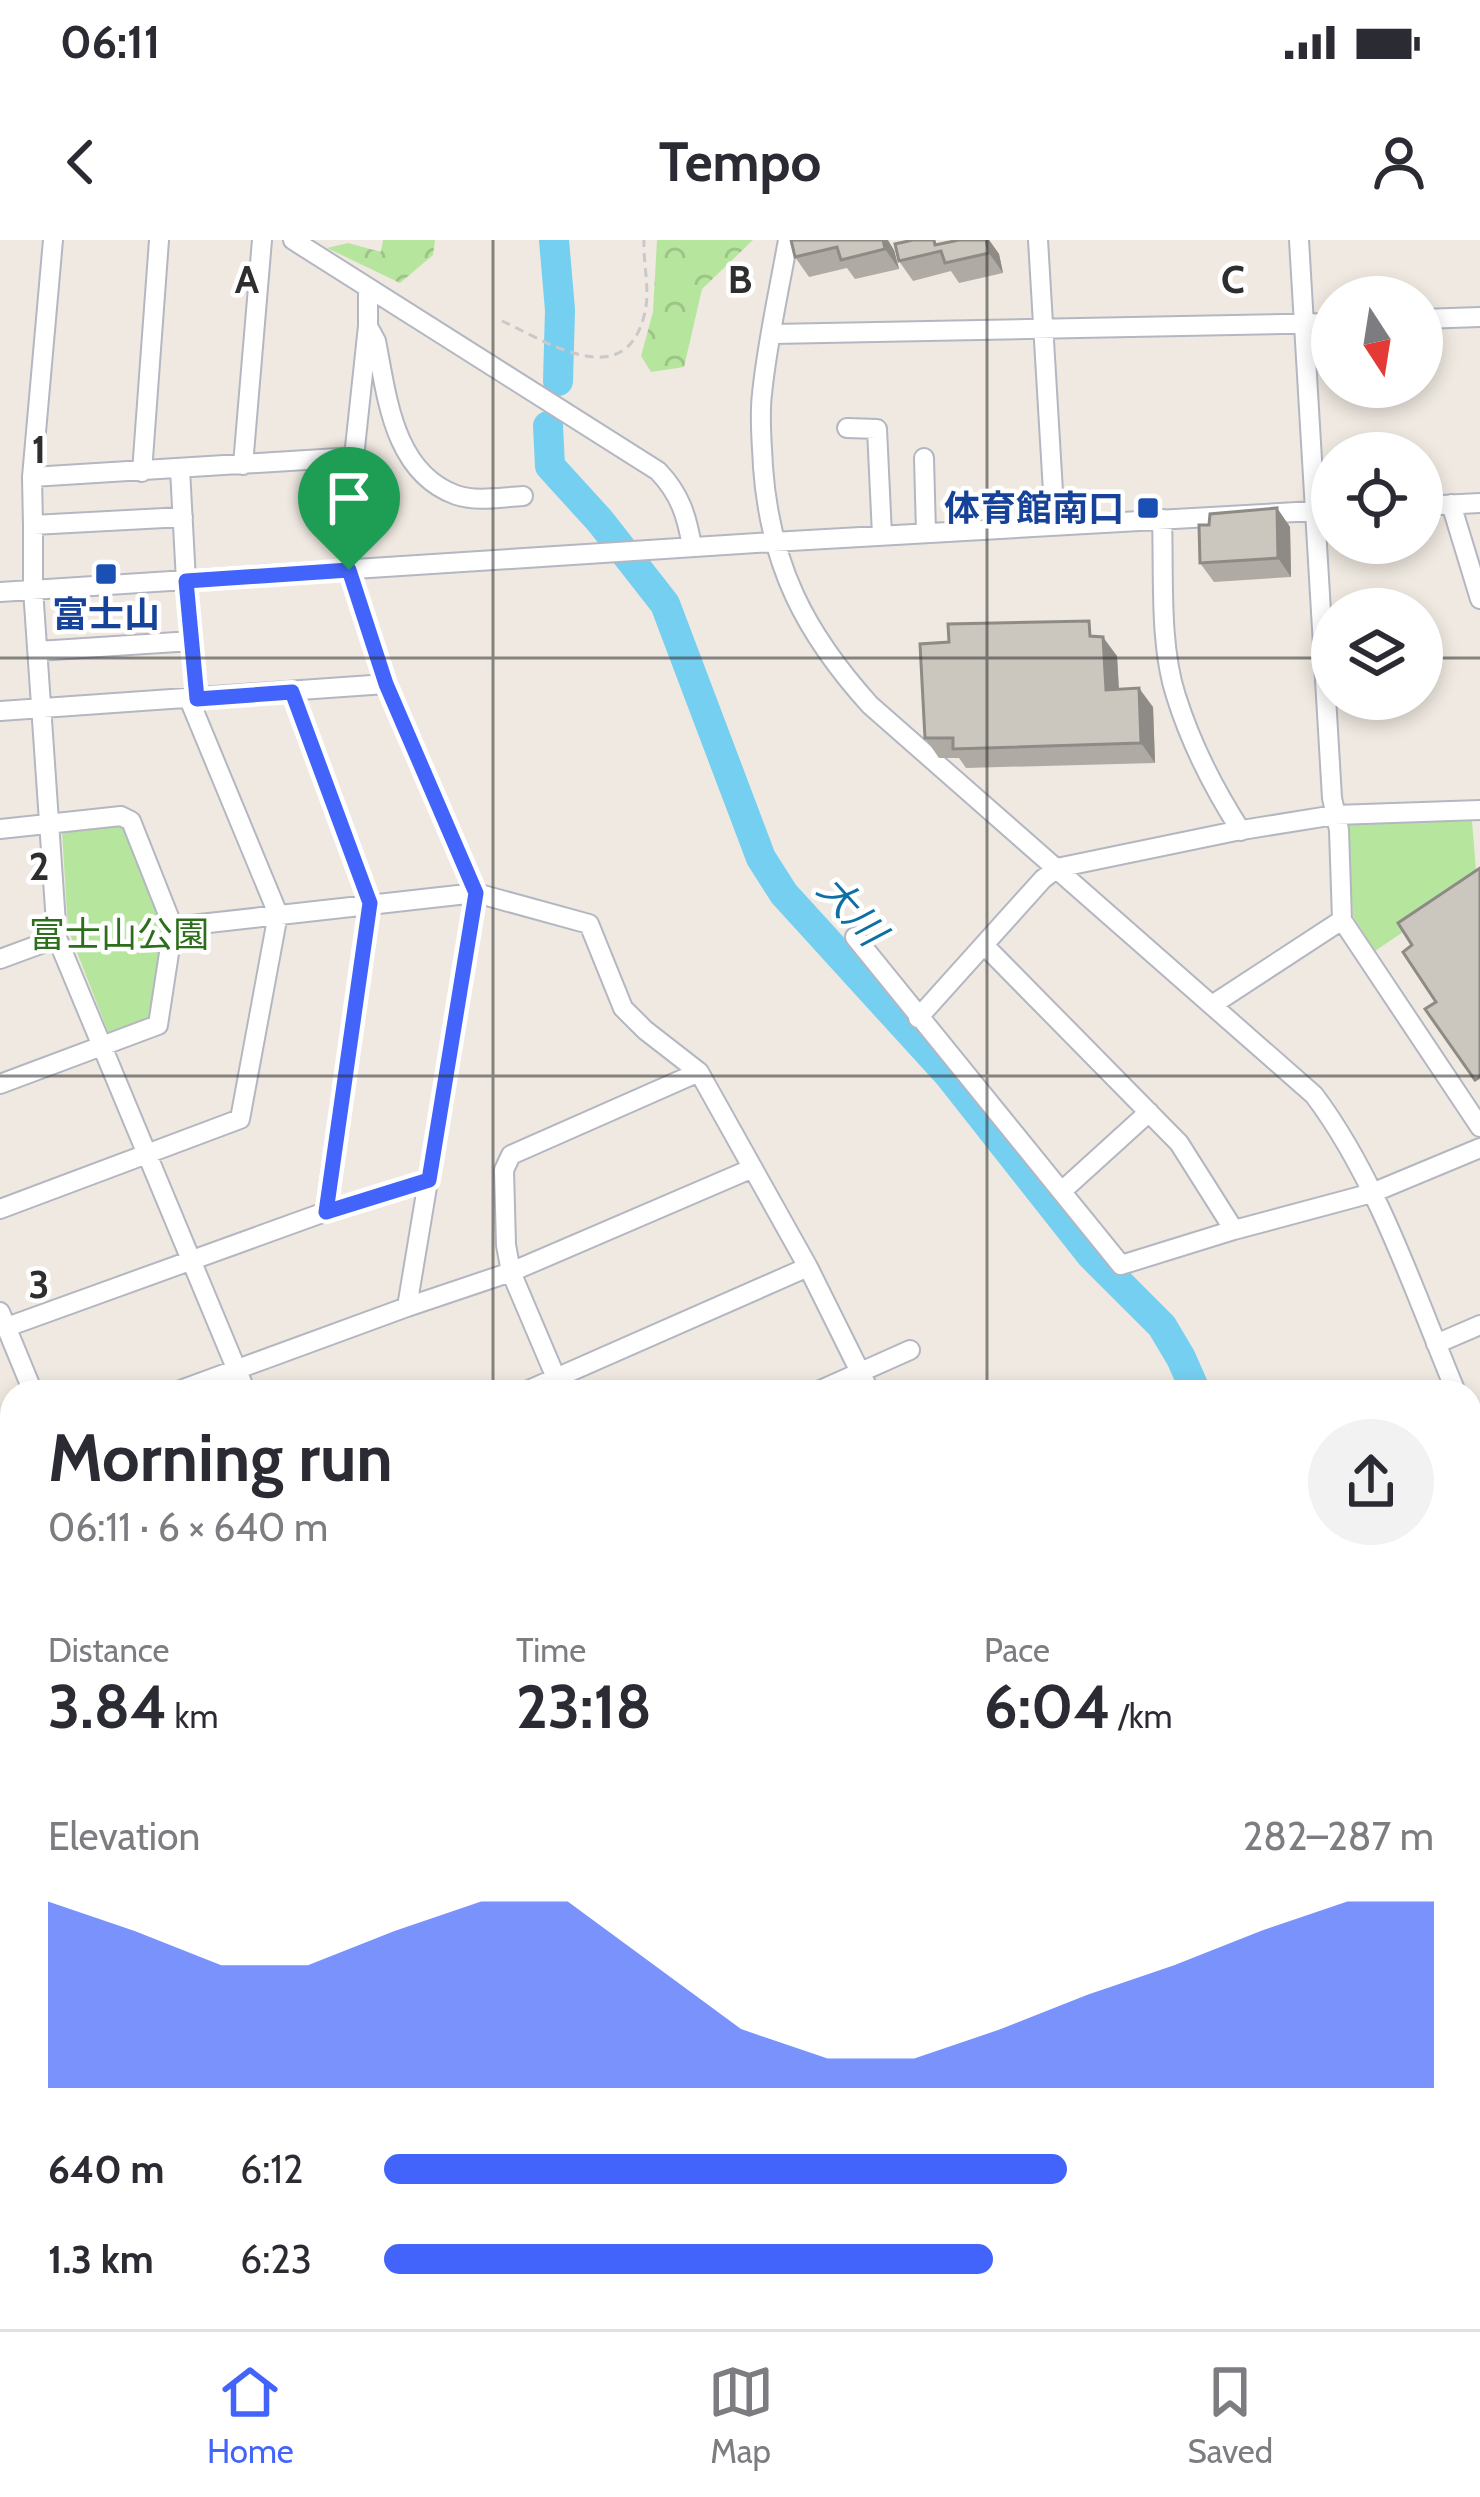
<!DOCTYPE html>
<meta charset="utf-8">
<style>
:root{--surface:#fff;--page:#f2f2f3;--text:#2b2b33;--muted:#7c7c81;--line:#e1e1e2;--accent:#4264fb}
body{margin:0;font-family:Cabin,"Noto Sans JP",sans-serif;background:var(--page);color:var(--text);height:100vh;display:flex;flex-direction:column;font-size:45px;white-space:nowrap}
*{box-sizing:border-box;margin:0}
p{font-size:39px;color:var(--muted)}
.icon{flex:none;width:66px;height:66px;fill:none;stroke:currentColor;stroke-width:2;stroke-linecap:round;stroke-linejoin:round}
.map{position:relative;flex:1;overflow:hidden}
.side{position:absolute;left:0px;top:1140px;width:1482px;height:951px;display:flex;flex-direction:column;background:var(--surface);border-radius:36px 36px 0 0;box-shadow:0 6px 18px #0003}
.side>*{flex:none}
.needle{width:78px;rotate:168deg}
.controls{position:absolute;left:1311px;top:36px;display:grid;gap:24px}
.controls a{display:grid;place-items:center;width:132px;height:132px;border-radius:50%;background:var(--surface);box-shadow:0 6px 18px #0003;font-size:60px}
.pin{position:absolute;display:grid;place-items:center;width:102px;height:102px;color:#fff;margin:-123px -51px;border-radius:50% 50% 50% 0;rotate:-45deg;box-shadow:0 0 12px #0007}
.pin .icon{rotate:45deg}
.round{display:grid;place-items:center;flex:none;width:126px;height:126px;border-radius:63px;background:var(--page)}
.overview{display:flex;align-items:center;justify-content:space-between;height:204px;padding:0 48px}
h1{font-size:66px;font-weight:700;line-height:90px}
.figures{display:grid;grid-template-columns:repeat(3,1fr);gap:18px;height:204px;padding:12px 48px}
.figures div{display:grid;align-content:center}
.figures b{font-size:60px;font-weight:700}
.figures small{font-size:33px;font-weight:400}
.figures p{font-size:33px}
.chart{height:336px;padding:24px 48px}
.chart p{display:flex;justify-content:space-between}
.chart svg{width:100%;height:216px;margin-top:12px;fill:var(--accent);opacity:.7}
ul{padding:0 48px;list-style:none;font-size:39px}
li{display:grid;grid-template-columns:192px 144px 1fr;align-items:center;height:90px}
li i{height:30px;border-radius:15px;background:var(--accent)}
.status{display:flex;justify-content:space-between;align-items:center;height:84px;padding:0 60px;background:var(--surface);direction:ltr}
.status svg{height:33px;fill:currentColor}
header{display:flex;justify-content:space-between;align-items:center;height:156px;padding:0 48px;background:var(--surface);font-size:54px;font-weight:700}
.dock{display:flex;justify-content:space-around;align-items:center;height:168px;border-top:3px solid var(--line);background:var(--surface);font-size:33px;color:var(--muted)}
.dock a{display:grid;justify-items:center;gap:6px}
.dock .selected{color:var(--accent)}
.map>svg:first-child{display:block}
</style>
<div class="status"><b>06:11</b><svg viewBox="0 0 49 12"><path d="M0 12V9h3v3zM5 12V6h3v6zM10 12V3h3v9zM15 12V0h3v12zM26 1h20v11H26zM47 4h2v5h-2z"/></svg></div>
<header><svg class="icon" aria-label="back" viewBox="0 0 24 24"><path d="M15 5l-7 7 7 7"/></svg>Tempo<svg class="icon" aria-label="person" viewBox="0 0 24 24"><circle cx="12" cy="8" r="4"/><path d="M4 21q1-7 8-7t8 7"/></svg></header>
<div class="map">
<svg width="1480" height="2089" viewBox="0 0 1480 2089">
<defs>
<pattern id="forest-crowns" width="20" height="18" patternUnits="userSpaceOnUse" patternTransform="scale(3)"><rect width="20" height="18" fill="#b6e59e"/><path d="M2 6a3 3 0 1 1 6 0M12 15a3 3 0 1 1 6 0" fill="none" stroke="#9dc588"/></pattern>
</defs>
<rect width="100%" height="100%" fill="#efe9e1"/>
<path fill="#f0e6d1" d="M1128 2079H1225L1233 2089H1105Z"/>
<path fill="url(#forest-crowns)" d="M383 0H435L433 15 400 43 327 8 348 3 381 12Z
M657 0H753L702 49 684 127 651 132 641 116 653 72Z"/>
<path fill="#b6e59e" d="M1472 581 1477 642 1375 711 1353 676 1347 584Z
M125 582 167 688 154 781 110 797 68 689 62 591Z"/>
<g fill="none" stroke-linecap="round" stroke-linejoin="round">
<path stroke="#75cff0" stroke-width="30" d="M554 0 560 70 558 141
M548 186 550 226 600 281 665 364 761 618 784 654 949 835 1091 1015 1162 1086 1181 1118 1196 1152
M1308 2079 1320 2089"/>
<defs>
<path id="minor" d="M53 0 32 237 33 285V349L57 698 246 1152
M293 0 658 231C680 254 687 276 692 307
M788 0C779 51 767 103 762 154 759 178 762 203 763 227 770 325 805 393 870 465L1314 855C1378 940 1415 1054 1456 1152
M1038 0 1055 285
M1299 0 1332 558 1339 590 1342 680 1480 887
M368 48V86L354 217 348 330 386 444 476 653 407 1067
M1422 79 1480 77
M370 90 376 101C387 156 393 232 456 255 476 262 502 257 523 256
M773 94 1332 83
M847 188 877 189 882 295
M924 218 926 293
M243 225 262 0
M180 229 186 341 197 459
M142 232 159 0
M32 237 354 217
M1451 264 1480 359
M1422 266 1480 263
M1162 279C1164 334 1159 404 1176 456 1191 504 1214 549 1241 591
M33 285 183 277
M0 352 773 302 1332 270
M38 411 192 401
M292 452 370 663 325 972
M0 471 386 444
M0 589 121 576 131 581 173 687 158 785 0 844
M173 687 476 653 589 684 623 768 645 790 699 832 808 1027 870 1152
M855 697 1121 1025 1234 990 1372 953 1480 908
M985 706 1179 903 1234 990
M0 719 57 698
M1212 765 1342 680
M918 778 1043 639 1057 628 1236 591 1335 575 1480 570
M1062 951 1149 872
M0 969 240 879 278 674 189 459
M0 1072 33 1152
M7 1087 325 972 429 940
M1436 1104 1480 1085
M175 1152 407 1067 511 1032 753 928
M524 1152 808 1027
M562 1152 511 1032 506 1005 504 930 511 915 699 832
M816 1152 910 1110
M1470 1184 1480 1208
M0 1217 12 1213
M1470 1289 1480 1285
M1470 1327 1480 1322
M0 1332 12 1364
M0 1420 12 1382
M0 1489 12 1524
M1470 1527 1480 1525
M1470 1784 1480 1709
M0 1850 12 1883
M0 1932 12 1927
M0 1943 12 1973
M1470 1972 1480 1967
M55 2079 59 2089
M87 2079 91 2089
M246 2079 249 2089
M635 2079 639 2089
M1020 2079 1024 2089
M1250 2079 1252 2089
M1446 2079 1460 2084 1480 2075
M410 2089 433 2079
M742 2089 765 2079
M1070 2089 1092 2079"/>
</defs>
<use href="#minor" stroke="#b4b7c1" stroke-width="22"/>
<path stroke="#c9c9c9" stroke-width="3" stroke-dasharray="9 6" stroke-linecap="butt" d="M502 81C546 101 624 154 644 76 651 52 643 25 644 0"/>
<use href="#minor" stroke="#fff" stroke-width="18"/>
</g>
<path fill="#afaba4" d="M791 0 894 10 899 29 855 39 847 28 809 37 795 17Z
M959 0H989L999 14 1003 33 959 43 951 31 913 41 899 21 939 5Z
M1277 268 1290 287 1291 337 1214 342 1200 323Z
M1099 396 1117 416 1119 449 1153 467 1155 523 966 528 959 518H939L925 498Z"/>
<path fill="#8e8b86" d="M883 0H888L894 10 899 29 885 9Z
M986 0H989L999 14 1003 33 989 13Z
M1277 268 1290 287 1291 337 1278 318Z
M1103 397 1117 416 1120 470 1106 450Z
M1139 448 1153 467 1155 523 1141 503Z"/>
<path fill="#cbc7bf" stroke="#8e8b86" stroke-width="3" d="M791 0H883L885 9 841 20 837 7 795 17Z
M913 0H934L935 5 959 0H986L989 13 945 23 941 11 899 21 895 4Z
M1277 268 1278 318 1200 323 1199 285H1209L1210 274Z
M1089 381 1090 396 1103 397 1106 450 1139 448 1141 503 953 509V498H925L920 404 949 402 948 384Z
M1480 628V837L1475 840 1425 769 1436 762 1403 712 1412 705 1398 683Z"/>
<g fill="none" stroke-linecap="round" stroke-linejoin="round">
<defs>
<path id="route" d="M349 330 386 444 476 653 429 940 326 972 370 663 292 452 197 459 186 341Z"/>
</defs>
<use href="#route" stroke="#fff" stroke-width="24"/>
<use href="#route" stroke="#4264fb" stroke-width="15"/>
</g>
<path fill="none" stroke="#2e2e2e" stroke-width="3" stroke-opacity="0.55" d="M493 0V1152M987 0V1152M0 418H1332M1422 418H1480M0 836H1480M0 1253H12M1470 1253H1480M0 1671H12M1470 1671H1480M493 2079V2089M987 2079V2089"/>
<g fill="#1a4fb4" stroke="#fff" stroke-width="4.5">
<rect x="1136" y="256" width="24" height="24" rx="6"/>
<rect x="94" y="322" width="24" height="24" rx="6"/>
</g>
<g text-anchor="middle" stroke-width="9" stroke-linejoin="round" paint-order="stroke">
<g font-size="36" font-weight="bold" fill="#164399" stroke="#fff" text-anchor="end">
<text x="1124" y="281">体育館南口</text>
<text x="106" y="387" text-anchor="middle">富士山</text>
</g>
<g font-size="36" fill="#2c6e1b" stroke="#fff">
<text x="119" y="707">富士山公園</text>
</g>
<g font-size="39" font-style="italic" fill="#0d6fa3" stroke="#fff">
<text transform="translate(852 670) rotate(48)" y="14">大川</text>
</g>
</g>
<g font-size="39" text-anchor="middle" font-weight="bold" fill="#2e2e2e" stroke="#fff" stroke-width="9" stroke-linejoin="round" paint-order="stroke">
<text x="247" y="53">A</text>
<text x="740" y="53">B</text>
<text x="1233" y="53">C</text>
<text x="39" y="223">1</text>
<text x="39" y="640">2</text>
<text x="39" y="1058">3</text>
</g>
</svg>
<div class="controls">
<a><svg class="needle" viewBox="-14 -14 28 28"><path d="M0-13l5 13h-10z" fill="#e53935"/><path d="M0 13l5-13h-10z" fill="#7c7c81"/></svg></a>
<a><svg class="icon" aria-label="locate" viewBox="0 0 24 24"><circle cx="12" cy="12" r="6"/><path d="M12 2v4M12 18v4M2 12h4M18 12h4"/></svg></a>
<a><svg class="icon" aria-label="layers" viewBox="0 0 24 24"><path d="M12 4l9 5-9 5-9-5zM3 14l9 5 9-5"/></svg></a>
</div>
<div class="pin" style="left:349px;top:330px;background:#1e9e55"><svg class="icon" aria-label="arrive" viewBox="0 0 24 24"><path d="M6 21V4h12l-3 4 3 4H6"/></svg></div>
<section class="side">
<div class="overview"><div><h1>Morning run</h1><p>06:11 · 6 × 640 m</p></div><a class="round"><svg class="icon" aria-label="share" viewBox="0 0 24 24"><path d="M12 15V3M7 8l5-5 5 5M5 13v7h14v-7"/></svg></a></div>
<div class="figures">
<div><p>Distance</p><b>3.84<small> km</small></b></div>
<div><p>Time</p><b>23:18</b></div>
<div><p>Pace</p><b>6:04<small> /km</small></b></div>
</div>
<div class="chart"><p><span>Elevation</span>282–287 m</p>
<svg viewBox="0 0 160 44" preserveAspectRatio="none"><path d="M0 44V6L10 12L20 19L30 19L40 12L50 6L60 6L70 19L80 32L90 38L100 38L110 32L120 25L130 19L140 12L150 6L160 6V44z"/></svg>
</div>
<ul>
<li><b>640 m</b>6:12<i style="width:65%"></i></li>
<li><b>1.3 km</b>6:23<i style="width:58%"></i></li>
</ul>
</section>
</div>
<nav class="dock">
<a class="selected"><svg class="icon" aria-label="home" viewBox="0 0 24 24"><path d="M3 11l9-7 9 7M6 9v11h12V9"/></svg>Home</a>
<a><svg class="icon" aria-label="map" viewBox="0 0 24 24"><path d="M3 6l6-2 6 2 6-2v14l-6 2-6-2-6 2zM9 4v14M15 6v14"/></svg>Map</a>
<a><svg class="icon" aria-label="saved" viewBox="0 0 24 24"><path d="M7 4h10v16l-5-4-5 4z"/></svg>Saved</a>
</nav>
